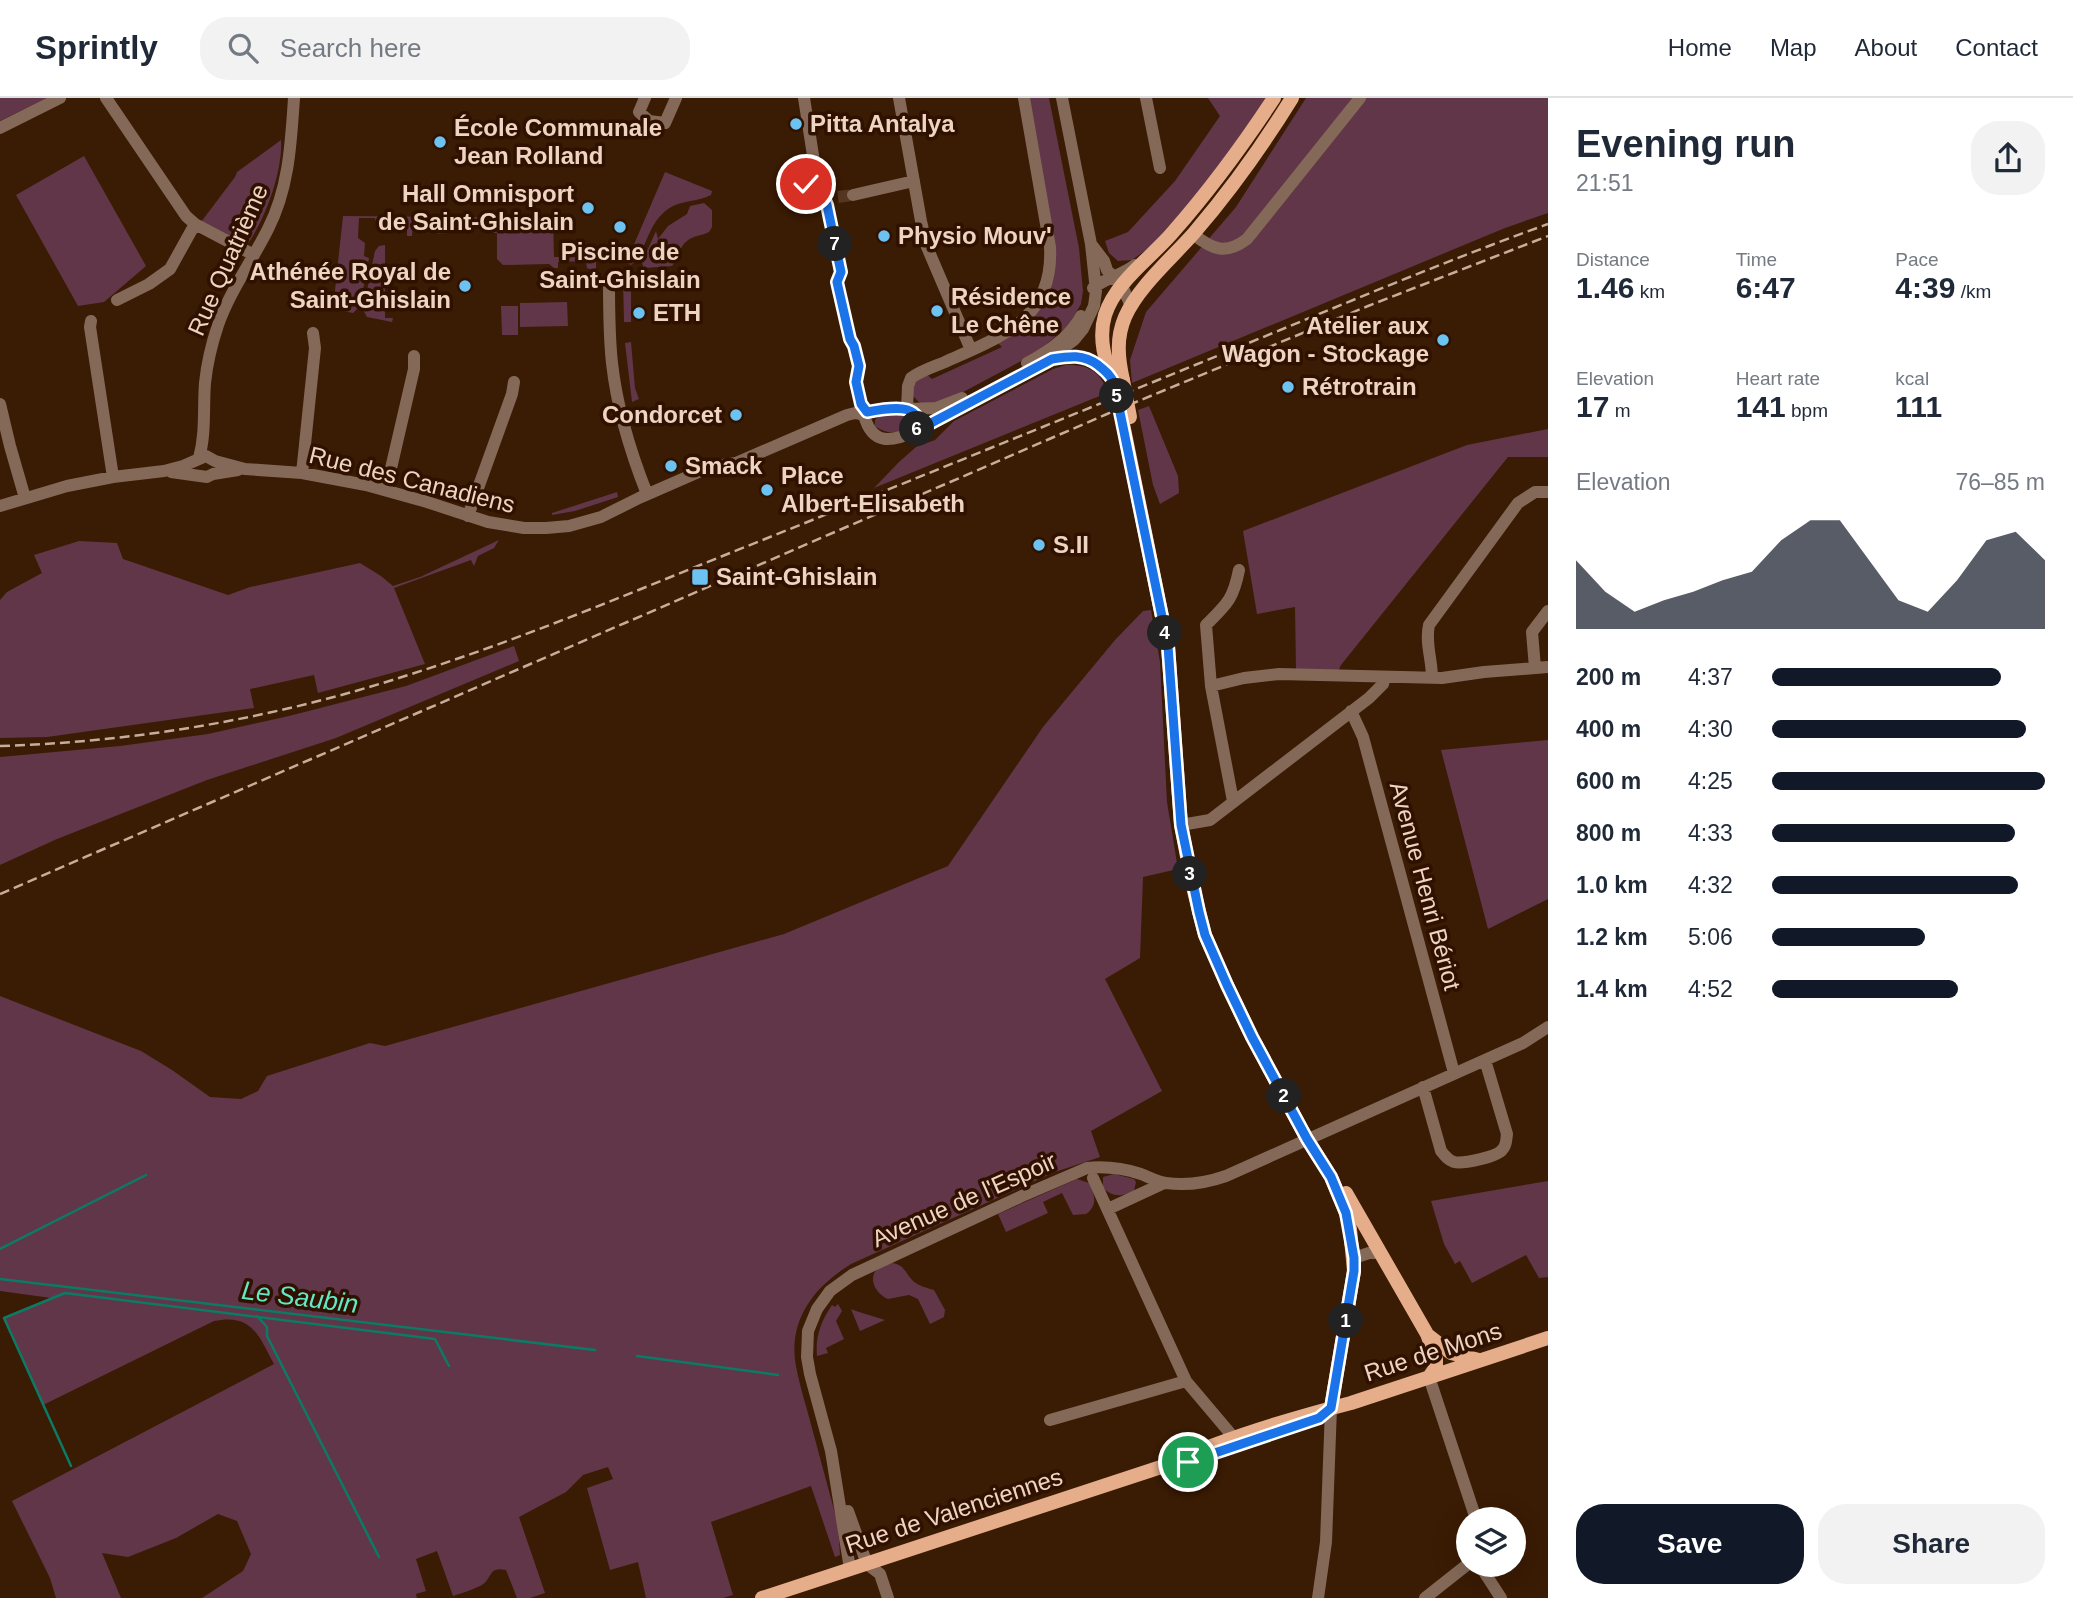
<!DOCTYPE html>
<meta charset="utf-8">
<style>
:root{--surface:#fff;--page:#f2f2f3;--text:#1f2937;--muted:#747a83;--line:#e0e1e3;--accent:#111827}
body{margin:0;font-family:Arial,sans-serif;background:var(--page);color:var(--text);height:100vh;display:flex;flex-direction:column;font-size:26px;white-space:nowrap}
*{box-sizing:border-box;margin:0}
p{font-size:23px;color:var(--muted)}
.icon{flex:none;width:38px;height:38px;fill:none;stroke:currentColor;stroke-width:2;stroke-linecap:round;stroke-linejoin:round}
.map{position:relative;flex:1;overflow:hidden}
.side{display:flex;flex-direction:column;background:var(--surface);width:525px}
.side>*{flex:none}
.buttons{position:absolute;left:1456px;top:1409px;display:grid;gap:14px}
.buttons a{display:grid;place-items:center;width:70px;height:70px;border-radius:50%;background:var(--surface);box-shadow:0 7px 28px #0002;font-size:35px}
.pin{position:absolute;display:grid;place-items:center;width:60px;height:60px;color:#fff;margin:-30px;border:4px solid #fff;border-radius:50%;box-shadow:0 2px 7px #0007}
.km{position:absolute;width:35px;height:35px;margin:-18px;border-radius:50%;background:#222;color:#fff;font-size:19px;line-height:35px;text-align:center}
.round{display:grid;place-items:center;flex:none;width:74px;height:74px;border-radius:28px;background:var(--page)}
.head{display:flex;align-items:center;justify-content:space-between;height:119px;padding:0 28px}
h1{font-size:38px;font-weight:700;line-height:52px}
.stats{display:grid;grid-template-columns:repeat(3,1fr);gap:10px;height:119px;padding:7px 28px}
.stats div{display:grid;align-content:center}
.stats b{font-size:30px;font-weight:700}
.stats small{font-size:19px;font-weight:400}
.stats p{font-size:19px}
.chart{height:196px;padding:14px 28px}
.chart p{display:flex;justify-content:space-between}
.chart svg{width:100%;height:126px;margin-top:7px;fill:var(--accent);opacity:.7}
.action{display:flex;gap:14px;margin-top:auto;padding:14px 28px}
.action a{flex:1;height:80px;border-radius:28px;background:var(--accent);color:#fff;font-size:28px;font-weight:700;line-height:80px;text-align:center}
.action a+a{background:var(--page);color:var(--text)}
ul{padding:0 28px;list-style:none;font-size:23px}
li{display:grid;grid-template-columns:112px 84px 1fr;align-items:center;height:52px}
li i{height:18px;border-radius:9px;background:var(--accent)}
header{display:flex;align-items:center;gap:42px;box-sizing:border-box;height:98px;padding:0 35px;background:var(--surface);border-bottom:2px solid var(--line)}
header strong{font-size:33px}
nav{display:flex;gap:38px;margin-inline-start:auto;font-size:24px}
.search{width:490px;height:63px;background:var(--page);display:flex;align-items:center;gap:18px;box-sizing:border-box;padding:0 24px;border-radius:28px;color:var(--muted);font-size:26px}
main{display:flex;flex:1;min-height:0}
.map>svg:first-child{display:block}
</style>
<header>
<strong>Sprintly</strong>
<div class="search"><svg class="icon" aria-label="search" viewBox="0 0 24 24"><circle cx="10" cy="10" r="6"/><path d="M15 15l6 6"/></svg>Search here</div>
<nav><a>Home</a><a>Map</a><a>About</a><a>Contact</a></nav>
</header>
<main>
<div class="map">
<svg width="1548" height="1500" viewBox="0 0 1548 1500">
<rect width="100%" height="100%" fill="#3a1b04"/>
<path fill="#613648" d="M0 0H47L0 23Z
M1028 0H1049L1079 150 1083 193 1081 206 1068 228 1036 255 952 300 939 305H920L912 297 913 286 926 276 932 281 1002 249 997 244 1007 239 1051 179Z
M1208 0H1267L1201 93 1150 149 1132 162 1118 163 1109 155 1105 143 1128 134 1175 83 1220 18Z
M1306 0H1548V115L1505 130 1132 285 1130 262 1146 214 1236 109Z
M281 42C283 73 265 122 247 147L201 124 235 79 237 74Z
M84 58 146 168 104 204 78 208 16 97Z
M665 74 712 93 711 97C697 104 681 102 668 111 646 127 648 152 631 167L626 165Z
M704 105 712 112V129L709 134C702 138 694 137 687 143 678 150 679 161 672 168L645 170 643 169 642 164 656 133 658 141 668 128 687 116 690 108Z
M343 118 553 120 554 159H596V173L587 170 586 163 558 164V170H554L549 166 503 167 497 161V135H487V123H450V135L438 136V123H413L412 138H407V124H376L375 120H359L358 140 365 145 364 158 369 160 360 208 353 215 333 211Z
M385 147V220H393L392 224 367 219 363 212 375 153 379 148Z
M623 182H631V224H624Z
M567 204 568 228 520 229V205Z
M501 208H518V237H502Z
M631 244 635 290 639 301 632 304 625 245Z
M1066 267C1088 266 1102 274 1107 295L874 390 899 364 916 349 935 342 954 323 1053 271Z
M1149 308 1178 378 1179 395 1160 406 1153 387 1138 312Z
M881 316H905L911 322C908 338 886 337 875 328V322Z
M1548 331V359H1508L1341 567 1338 574 1296 572 1295 509 1257 516 1243 433 1467 347Z
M617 394 618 399 575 413 552 417V415Z
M499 442 494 450 478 458 474 468 471 462 394 490 425 566 318 595 314 577 250 591 254 610 47 639 0 640V502L7 494 42 475 34 457 79 443 117 445 123 461 228 497 250 489 360 465 381 478 393 488 420 479Z
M1151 512 1160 564 1167 704 1178 771 1143 779 1140 860 1105 881 1162 993 1091 1033 1100 1059 1055 1074 851 1166C817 1187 790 1218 795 1262 798 1282 804 1300 809 1319 817 1349 825 1378 833 1408L838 1427 840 1457 835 1459 811 1388 711 1424 733 1497 723 1500H646L638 1464 610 1472 587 1390 613 1381 608 1369 583 1377 566 1394 519 1419 545 1495 530 1500H517L506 1472C487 1468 493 1482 480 1488 472 1492 462 1495 453 1498L437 1453 416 1461 426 1493 416 1496 417 1500H202L243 1473 251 1456 237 1423 218 1416 176 1440 128 1459 102 1455 121 1500H56L50 1480 12 1403 274 1266C259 1238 252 1215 214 1223L43 1307 4 1220 51 1200 0 1193V898L141 953 172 972 210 999 241 1001 258 993 267 978 370 945 385 948 784 836 948 768 1043 629 1115 542 1143 513Z
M514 548 519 563 336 640 207 682 57 741 0 767V659L120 648 208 636 289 618 406 588Z
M1548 642V801L1488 831 1441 652Z
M1114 1076 1134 1081 1136 1084 1134 1093C1121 1099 1113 1099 1103 1090V1079Z
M1077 1081 1089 1085C1095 1097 1098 1107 1086 1116L1073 1117 1062 1095 1043 1104 1048 1115 1006 1134 998 1116Z
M1548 1083V1179L1539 1180 1526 1157 1472 1185 1460 1163 1455 1166 1444 1146 1431 1103Z
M892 1165C905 1167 905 1175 913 1183 919 1188 927 1190 934 1192L945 1212 944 1219 930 1226 918 1201 909 1197 888 1201C875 1196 866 1178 880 1169 884 1167 888 1166 892 1165Z
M838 1206 842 1213 836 1223 844 1241 826 1250 828 1255 817 1258C815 1239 821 1223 832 1207L835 1209Z
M851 1211 856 1213 885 1222 860 1233Z"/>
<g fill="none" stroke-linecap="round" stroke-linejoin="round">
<path stroke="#0b7b65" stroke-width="2.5" d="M0 1151 146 1077
M0 1181 595 1252
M257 1218 267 1229V1238L379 1459
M637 1258 778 1277
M71 1368 4 1220 65 1195 435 1241 449 1268"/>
<path stroke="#553721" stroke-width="12" stroke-dasharray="12 6" stroke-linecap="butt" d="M838 99 853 97"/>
<path stroke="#846958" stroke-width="12" d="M106 0 186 118 195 126 254 157
M645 0 639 14 649 23 665 25 676 0
M804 0 818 89 827 107 841 174 837 184 850 241 854 248 859 269 856 283 861 306 867 314
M899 0 921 123 927 149 971 252
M1146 0 1160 70
M0 30 60 0
M792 88 817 84
M853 97 914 83
M1193 136C1213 152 1226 157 1247 141L1360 0
M1091 146 1104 163 1107 172 1122 188 1131 208
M609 184C609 211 609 238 612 265 617 311 630 353 647 396
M1093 190C1106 180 1122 177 1135 167
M117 202 149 186 170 171 195 126
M91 223 90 229 113 379
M1052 261 1059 253 1074 242 1083 231 1094 208 1096 193 1091 146 1062 0
M1027 265C1048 254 1070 239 1081 218
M0 306 10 348 25 400
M907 311 908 288 911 280C920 273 933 269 945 264 1000 239 1054 222 1050 149L1024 0
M908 311 936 310 962 300
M864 317C872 348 892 344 916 333L1052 262C1080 255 1089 259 1111 278
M864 317 867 314C883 311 927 302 916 333
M199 360C206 335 203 310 205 285 207 265 212 245 218 227 230 193 252 163 268 131 289 90 291 45 294 0
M171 374 207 379 213 376 238 372
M302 375 315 250 313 235
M386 392 414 271V258
M0 408 67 388 113 379 164 373 183 368 206 358 215 363 245 371 302 375 366 387 427 404 488 424 524 430H546L569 428 601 419 639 400 710 369 736 365 847 317 855 315 864 317
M468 418 512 296 514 284
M1535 570 1532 534 1548 513
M1432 580C1432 561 1425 545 1429 527L1518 405 1535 394H1548
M1211 588 1244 580 1279 576 1442 580 1484 574 1548 569
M1351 613 1363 639 1454 975
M1233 703 1211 588 1206 527C1227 506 1233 502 1239 472
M1181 727 1210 722 1369 600 1383 586 1385 579
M1423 989 1441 1053C1445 1058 1448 1062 1454 1064 1463 1066 1497 1059 1502 1052 1507 1047 1506 1042 1507 1036L1485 962
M1093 1080 1186 1283 1235 1341C1226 1349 1213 1350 1206 1359
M1108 1111 1164 1085
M1354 1160 1369 1155H1380
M1429 1279 1476 1421
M1050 1322 1186 1283
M848 1413 867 1466 880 1476 888 1500
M1479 1466 1501 1500
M850 1471 831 1353 810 1276 807 1259 808 1233 817 1211 830 1193 852 1177 1022 1098 1087 1070C1106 1068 1122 1070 1141 1076 1149 1079 1158 1084 1166 1085 1187 1088 1206 1085 1226 1078L1485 962 1523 945 1548 929
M1318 1500 1326 1444 1331 1310
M1425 1500 1468 1466"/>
<path stroke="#e5ad89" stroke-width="14" d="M1123 282C1118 260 1116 240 1125 219 1138 189 1172 160 1194 135 1230 93 1263 47 1292 0
M1114 285C1105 263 1098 241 1105 217 1116 183 1151 160 1173 134 1210 92 1243 47 1274 0
M1122 321 1168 548 1181 727 1192 785 1205 837 1227 887 1252 939 1307 1041 1331 1079 1346 1115 1350 1131 1354 1173 1331 1310
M1346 1095 1427 1236 1436 1261V1269L1429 1279
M1429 1238 1451 1255 1479 1262
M762 1500 1161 1369C1219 1342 1289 1321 1351 1305L1548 1240"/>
<path stroke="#c8ad9b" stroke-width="2.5" stroke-dasharray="10 5" stroke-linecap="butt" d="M0 648C137 644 275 620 405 578 526 540 642 490 760 443 905 385 1050 326 1195 267 1313 219 1429 169 1548 126
M0 796 1107 316 1368 208 1548 138"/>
<path stroke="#e5ad89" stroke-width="14" d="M1123 282 1130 319"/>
</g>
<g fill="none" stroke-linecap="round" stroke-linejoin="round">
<defs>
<path id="route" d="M806 86 817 84 827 107 841 174 837 184 850 241 854 248 859 268 856 284 861 306 867 314C883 311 927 302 916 333L1052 261C1070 258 1083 256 1098 267 1105 273 1110 276 1114 285L1168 548 1181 727 1199 814 1205 837 1227 887 1252 939 1307 1041 1331 1079 1346 1115 1354 1160V1173L1331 1310 1319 1320 1188 1364"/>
</defs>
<use href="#route" stroke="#fff" stroke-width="14"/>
<use href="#route" stroke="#1a73e8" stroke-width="9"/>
</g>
<g fill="#6cc3f2" stroke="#301100" stroke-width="2.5">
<circle cx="796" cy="26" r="7"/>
<circle cx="440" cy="44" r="7"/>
<circle cx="588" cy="110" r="7"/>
<circle cx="620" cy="129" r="7"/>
<circle cx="884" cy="138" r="7"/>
<circle cx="465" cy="188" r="7"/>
<circle cx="937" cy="213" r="7"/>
<circle cx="639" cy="215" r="7"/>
<circle cx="1443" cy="242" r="7"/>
<circle cx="1288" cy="289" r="7"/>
<circle cx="736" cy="317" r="7"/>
<circle cx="671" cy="368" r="7"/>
<circle cx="767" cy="392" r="7"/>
<circle cx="1039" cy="447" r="7"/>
<rect x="691" y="470" width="18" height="18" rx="3.5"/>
</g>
<g text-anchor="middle" stroke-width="7" stroke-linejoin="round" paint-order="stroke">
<g font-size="24" font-weight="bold" fill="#eed4c3" stroke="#301100" text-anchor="start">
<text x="810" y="34">Pitta Antalya</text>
<text x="454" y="38">École Communale<tspan x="454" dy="28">Jean Rolland</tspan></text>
<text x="574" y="104" text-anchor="end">Hall Omnisport<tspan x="574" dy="28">de Saint-Ghislain</tspan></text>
<text x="898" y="146">Physio Mouv'</text>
<text x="620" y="162" text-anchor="middle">Piscine de<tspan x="620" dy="28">Saint-Ghislain</tspan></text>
<text x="451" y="182" text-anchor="end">Athénée Royal de<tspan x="451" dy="28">Saint-Ghislain</tspan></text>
<text x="951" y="207">Résidence<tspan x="951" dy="28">Le Chêne</tspan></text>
<text x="653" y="223">ETH</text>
<text x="1429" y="236" text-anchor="end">Atelier aux<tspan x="1429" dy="28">Wagon - Stockage</tspan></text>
<text x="1302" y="297">Rétrotrain</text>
<text x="722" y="325" text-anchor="end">Condorcet</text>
<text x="685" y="376">Smack</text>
<text x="781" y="386">Place<tspan x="781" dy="28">Albert-Elisabeth</tspan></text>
<text x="1053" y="455">S.II</text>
<text x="716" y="487">Saint-Ghislain</text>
</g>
<g font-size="24" fill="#eed4c3" stroke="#301100">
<text transform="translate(228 162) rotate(-66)" y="8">Rue Quatrième</text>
<text transform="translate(412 382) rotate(14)" y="8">Rue des Canadiens</text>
<text transform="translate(1425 788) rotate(75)" y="8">Avenue Henri Bériot</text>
<text transform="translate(964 1102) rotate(-24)" y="8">Avenue de l'Espoir</text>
<text transform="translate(1433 1254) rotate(-18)" y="8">Rue de Mons</text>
<text transform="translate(954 1413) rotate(-18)" y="8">Rue de Valenciennes</text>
</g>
<g font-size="26" font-style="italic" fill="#63e8c7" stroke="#301100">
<text transform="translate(300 1199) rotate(7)" y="9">Le Saubin</text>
</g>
</g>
</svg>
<div class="buttons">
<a><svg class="icon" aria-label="layers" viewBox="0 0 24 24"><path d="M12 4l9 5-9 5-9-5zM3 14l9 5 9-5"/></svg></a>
</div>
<div class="pin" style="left:1188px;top:1364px;background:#1e9e55"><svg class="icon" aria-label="arrive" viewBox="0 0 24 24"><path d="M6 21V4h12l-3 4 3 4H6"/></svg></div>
<div class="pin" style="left:806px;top:86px;background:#d93025"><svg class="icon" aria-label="check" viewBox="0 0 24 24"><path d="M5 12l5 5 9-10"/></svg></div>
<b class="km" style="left:1346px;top:1223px">1</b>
<b class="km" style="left:1284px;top:998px">2</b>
<b class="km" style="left:1190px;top:776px">3</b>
<b class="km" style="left:1165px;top:535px">4</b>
<b class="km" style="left:1117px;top:298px">5</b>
<b class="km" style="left:917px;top:331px">6</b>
<b class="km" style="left:835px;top:146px">7</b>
</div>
<section class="side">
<div class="head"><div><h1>Evening run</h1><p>21:51</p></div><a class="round"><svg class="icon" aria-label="share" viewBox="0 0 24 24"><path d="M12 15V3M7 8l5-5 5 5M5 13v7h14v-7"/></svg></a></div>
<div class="stats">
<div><p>Distance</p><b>1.46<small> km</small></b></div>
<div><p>Time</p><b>6:47</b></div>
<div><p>Pace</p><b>4:39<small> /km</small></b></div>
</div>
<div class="stats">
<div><p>Elevation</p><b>17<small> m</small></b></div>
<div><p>Heart rate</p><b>141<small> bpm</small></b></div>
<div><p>kcal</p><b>111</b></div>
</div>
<div class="chart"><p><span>Elevation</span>76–85 m</p>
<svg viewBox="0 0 160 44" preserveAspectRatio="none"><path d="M0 44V20L10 31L20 38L30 34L40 31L50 27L60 24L70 13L80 6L90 6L100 20L110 34L120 38L130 27L140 13L150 10L160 20V44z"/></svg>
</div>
<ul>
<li><b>200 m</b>4:37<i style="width:84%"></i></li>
<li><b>400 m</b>4:30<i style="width:93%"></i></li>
<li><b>600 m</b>4:25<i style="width:100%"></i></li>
<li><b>800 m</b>4:33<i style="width:89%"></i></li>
<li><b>1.0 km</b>4:32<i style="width:90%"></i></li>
<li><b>1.2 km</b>5:06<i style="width:56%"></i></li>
<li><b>1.4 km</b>4:52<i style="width:68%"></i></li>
</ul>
<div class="action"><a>Save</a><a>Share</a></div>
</section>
</main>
